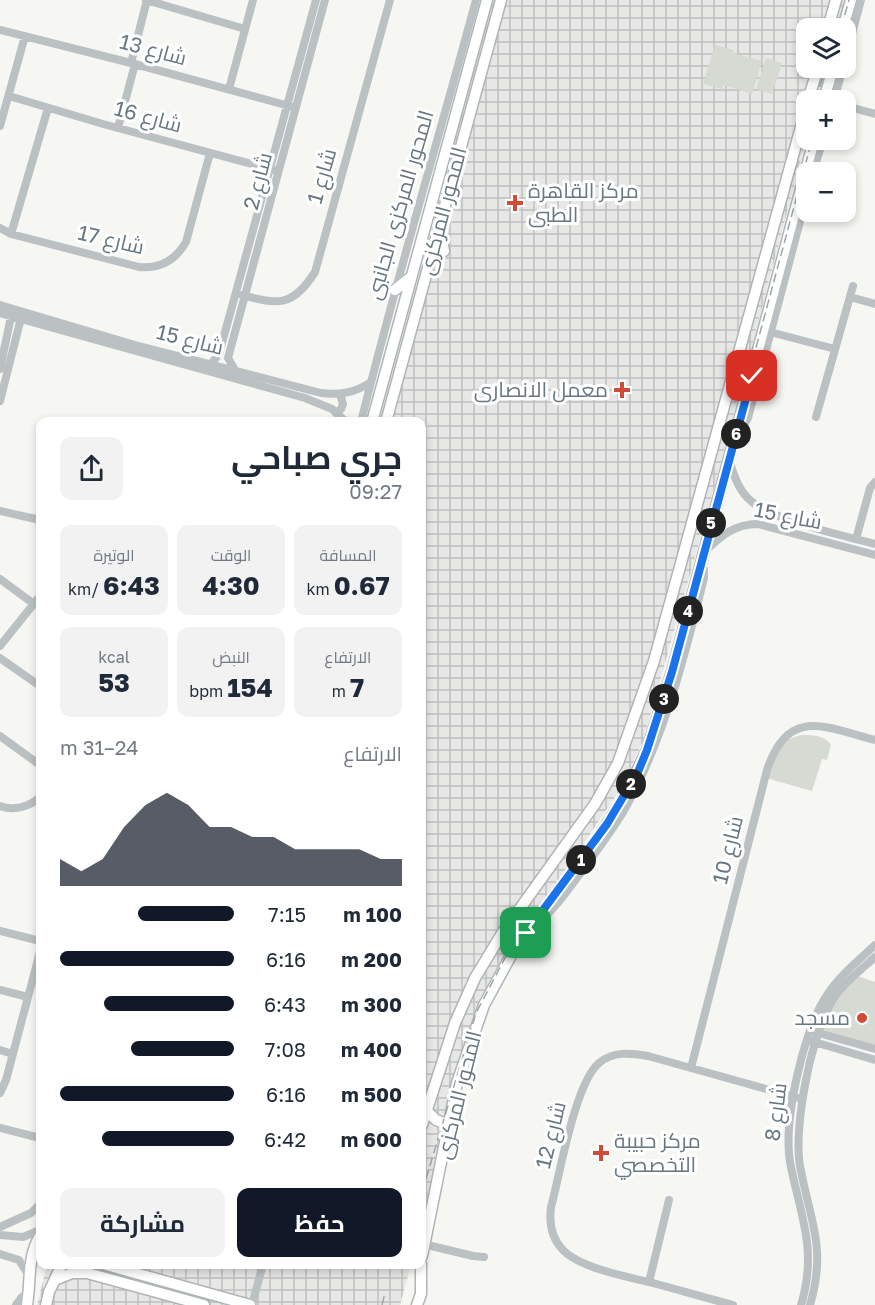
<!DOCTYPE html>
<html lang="ar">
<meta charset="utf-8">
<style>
:root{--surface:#fff;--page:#f2f2f3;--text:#1f2937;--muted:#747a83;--accent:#111827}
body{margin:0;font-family:"Golos Text",Cairo,sans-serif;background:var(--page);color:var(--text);direction:rtl;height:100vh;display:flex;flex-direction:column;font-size:22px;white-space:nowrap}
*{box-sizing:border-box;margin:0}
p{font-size:20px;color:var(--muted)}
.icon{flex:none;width:33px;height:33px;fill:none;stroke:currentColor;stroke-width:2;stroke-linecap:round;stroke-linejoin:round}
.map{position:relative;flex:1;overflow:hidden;direction:ltr}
.sheet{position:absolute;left:36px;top:417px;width:390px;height:852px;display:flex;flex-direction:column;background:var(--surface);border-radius:12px;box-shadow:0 3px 9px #0003;direction:rtl}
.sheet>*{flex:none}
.controls{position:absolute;left:796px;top:18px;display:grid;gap:12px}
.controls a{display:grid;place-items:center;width:60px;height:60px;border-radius:12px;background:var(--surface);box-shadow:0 3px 9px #0003;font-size:30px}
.pin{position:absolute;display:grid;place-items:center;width:51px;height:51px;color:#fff;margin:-26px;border-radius:12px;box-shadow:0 3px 9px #0006}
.km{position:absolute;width:30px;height:30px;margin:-15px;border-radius:50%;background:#222;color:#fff;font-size:16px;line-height:30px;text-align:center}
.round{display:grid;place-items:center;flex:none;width:63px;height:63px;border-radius:12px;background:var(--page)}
.headline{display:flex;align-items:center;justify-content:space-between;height:102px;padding:0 24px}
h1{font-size:33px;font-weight:700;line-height:45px}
.stats{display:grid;grid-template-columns:repeat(3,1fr);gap:9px;height:102px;padding:6px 24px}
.stats div{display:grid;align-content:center;border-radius:12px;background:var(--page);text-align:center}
.stats b{font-size:26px;font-weight:700}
.stats small{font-size:16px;font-weight:400}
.stats p{font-size:16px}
.chart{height:168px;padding:12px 24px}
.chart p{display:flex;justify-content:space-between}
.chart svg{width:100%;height:108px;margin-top:6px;fill:var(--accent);opacity:.7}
.cta{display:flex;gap:12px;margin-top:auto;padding:12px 24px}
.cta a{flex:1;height:69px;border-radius:12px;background:var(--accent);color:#fff;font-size:24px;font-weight:700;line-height:69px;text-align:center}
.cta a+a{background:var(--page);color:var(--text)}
ul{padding:0 24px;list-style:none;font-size:20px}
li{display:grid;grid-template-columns:96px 72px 1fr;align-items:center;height:45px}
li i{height:15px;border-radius:8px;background:var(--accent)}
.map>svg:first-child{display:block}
</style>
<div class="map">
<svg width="875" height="1305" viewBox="0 0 875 1305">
<defs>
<pattern id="industrial-grid" width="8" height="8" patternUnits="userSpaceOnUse" patternTransform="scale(1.5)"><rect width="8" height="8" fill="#e7e7e6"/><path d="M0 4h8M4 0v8" fill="none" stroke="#bfc0c0"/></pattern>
</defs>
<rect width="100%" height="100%" fill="#f6f6f3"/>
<path fill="url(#industrial-grid)" d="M493 0H846L837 28H807V68H826L817 100H807V137L710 504 643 741 623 785 574 858 524 926 504 965 468 1062 422 1227V422H380Z
M47 1265H411L400 1305H37Z"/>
<path fill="#d6dad3" d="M715 45 734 50 733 53 762 61 752 94 724 85 722 89 703 84Z
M766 58 782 63 772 94 756 89Z
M801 735C811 735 825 735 831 745L827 760 822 759 812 791 766 778 769 768 786 740Z
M855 975 875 982V1049L821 1033 823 1019Z"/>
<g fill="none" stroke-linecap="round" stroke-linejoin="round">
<defs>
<path id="major" d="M828 28 836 0
M843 28 851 0
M808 100 818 68
M824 100 833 68
M440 230 444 251
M395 290 411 277
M372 422 487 0
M386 422 501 0
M426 1110 436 1120 449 1125
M422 1125 455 1023 475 978 501 935 595 804 618 763 654 661 807 105
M422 1256 457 1083 484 1005 514 950 598 838 626 794 647 750 672 672 814 140
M103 1264 250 1305
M55 1280 72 1273H87L204 1305
M27 1305C31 1281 27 1257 40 1236
M46 1305 49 1292 62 1264
M417 1305 421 1294V1264"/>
</defs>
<use href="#major" stroke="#afb5b7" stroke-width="13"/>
<path stroke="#bbc0c3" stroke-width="8" d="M146 0 245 29
M0 30 131 63 293 107
M846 56 861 0
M131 63 147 0
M229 89 253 0
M9 96 103 124 274 170
M834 100 843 68
M846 106 875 114
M0 126 25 36
M118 128 135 64
M813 172 823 140
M0 228 11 234 139 267C160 269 175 261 186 242L210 153
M11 234 48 108
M242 295C278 305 293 307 315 272L390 0
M850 297 875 304
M0 305 135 345 321 393C340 395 355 393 371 382
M0 313 305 398 332 409 346 422
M770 332 835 349
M211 364 219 354 316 0
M0 369 12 312
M235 370 228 358 325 0
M0 401 22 314
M336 413 341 409 343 404 340 394
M816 417 853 286
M119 422H132
M361 422C396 280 438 141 476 0
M737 430 744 425 748 418 807 195
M729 460C734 475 738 490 751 501 772 520 845 536 875 544
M0 511 40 520
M856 539 870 488 875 482
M703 553C720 537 733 524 758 524L875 555
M0 579 34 604
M0 646 40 596
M0 658 40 686
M0 736 40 765
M0 806C14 811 29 807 40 797
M538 923C557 907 570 887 585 867 599 848 614 828 626 807 665 736 685 655 704 578V569L700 562
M0 931 40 941
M0 990 28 997
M815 1032 875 1049
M811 1041 875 1060
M0 1050 13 1054
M691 1068 767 770C788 706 825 727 875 740
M0 1093 6 1080 40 952
M0 1128 40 1138
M0 1227 31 1213 40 1204
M0 1235 23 1237 40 1230
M423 1244 473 1256 484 1257
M0 1254 19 1260 29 1276
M649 1282 669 1200
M16 1305 22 1297 29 1292
M252 1305 263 1264
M733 1305C706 1298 679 1290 653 1283 628 1277 580 1268 563 1250 551 1238 549 1223 551 1207 560 1174 575 1083 599 1063 613 1051 631 1053 648 1056L802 1099
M801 1305C818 1249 800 1215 790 1162 783 1120 804 1029 827 995 840 975 858 961 875 945
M810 1305C827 1247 810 1221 800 1166 793 1126 812 1028 836 995 847 980 862 969 875 957"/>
<use href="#major" stroke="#fff" stroke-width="10"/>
<path stroke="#9ea5a9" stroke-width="1.5" stroke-dasharray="9 4.5" stroke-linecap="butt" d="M841 28 849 0
M816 100 825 68
M422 1192 476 1013 505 958 610 816 640 759 662 696 812 140
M382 1305 385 1293"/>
</g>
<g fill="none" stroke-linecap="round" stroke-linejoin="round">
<defs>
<path id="route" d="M526 933 607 824 638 772 647 750 672 672 752 376"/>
</defs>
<use href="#route" stroke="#fff" stroke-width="12"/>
<use href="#route" stroke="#1a73e8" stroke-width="8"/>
</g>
<g fill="#d24b37" stroke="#fff" stroke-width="2">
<path d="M512 194h6v6h6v6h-6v6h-6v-6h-6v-6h6z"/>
<path d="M619 381h6v6h6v6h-6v6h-6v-6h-6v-6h6z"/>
<circle cx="862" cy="1018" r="6"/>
<path d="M598 1144h6v6h6v6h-6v6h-6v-6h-6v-6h6z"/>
</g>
<g text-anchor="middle" stroke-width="6" stroke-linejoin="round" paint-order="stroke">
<g font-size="21" fill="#687881" stroke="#fff">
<text transform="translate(153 50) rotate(15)" y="7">شارع 13</text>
<text transform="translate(148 117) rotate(15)" y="7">شارع 16</text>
<text transform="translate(322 176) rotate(-74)" y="7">شارع 1</text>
<text transform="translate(258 181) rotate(-75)" y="7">شارع 2</text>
<text transform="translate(400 205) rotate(-74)" y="7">المحور المركزى الجانبى</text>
<text transform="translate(443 211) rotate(-75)" y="7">المحور المركزى</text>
<text transform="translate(111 240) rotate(13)" y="7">شارع 17</text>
<text transform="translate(190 340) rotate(14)" y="7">شارع 15</text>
<text transform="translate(788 516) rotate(11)" y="7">شارع 15</text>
<text transform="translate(728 850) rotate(-76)" y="7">شارع 10</text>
<text transform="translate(459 1095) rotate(-76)" y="7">المحور المركزى</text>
<text transform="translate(776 1112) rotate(-83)" y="7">شارع 8</text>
<text transform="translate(551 1135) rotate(-76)" y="7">شارع 12</text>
</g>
<g font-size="21" fill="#687881" stroke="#fff" text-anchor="start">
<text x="528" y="198">مركز القاهرة<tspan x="528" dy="24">الطبى</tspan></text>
<text x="608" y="397" text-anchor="end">معمل الانصارى</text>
<text x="850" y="1025" text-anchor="end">مسجد</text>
<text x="614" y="1148">مركز حبيبة<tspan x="614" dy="24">التخصصي</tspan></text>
</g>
</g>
</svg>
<div class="controls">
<a><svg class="icon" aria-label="layers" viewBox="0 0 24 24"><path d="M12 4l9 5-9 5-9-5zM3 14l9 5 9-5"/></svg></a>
<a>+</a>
<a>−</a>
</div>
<div class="pin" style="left:526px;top:933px;background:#1e9e55"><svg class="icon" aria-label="arrive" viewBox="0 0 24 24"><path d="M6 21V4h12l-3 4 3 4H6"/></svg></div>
<div class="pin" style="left:752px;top:376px;background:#d93025"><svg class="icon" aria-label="check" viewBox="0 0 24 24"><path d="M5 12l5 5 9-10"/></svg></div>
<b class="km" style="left:581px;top:860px">1</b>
<b class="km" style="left:631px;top:784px">2</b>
<b class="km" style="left:664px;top:699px">3</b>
<b class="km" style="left:688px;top:611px">4</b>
<b class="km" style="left:711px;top:523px">5</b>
<b class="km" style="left:736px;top:434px">6</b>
<section class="sheet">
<div class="headline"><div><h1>جري صباحي</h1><p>09:27</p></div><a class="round"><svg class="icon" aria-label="share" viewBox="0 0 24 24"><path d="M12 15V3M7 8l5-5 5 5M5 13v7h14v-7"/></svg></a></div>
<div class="stats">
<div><p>المسافة</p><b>0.67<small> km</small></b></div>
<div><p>الوقت</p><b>4:30</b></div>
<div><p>الوتيرة</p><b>6:43<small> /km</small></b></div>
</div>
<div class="stats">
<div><p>الارتفاع</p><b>7<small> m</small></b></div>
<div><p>النبض</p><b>154<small> bpm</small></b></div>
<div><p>kcal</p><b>53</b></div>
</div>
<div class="chart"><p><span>الارتفاع</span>24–31 m</p>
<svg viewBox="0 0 160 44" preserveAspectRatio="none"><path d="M0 44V33L10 38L20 33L30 20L40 11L50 6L60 11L70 20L80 20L90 24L100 24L110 29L120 29L130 29L140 29L150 33L160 33V44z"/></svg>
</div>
<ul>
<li><b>100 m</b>7:15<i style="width:55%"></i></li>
<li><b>200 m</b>6:16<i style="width:100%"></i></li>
<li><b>300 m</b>6:43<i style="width:75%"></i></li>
<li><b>400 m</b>7:08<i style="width:59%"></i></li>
<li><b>500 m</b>6:16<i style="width:100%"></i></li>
<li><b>600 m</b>6:42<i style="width:76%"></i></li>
</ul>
<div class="cta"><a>حفظ</a><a>مشاركة</a></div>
</section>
</div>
